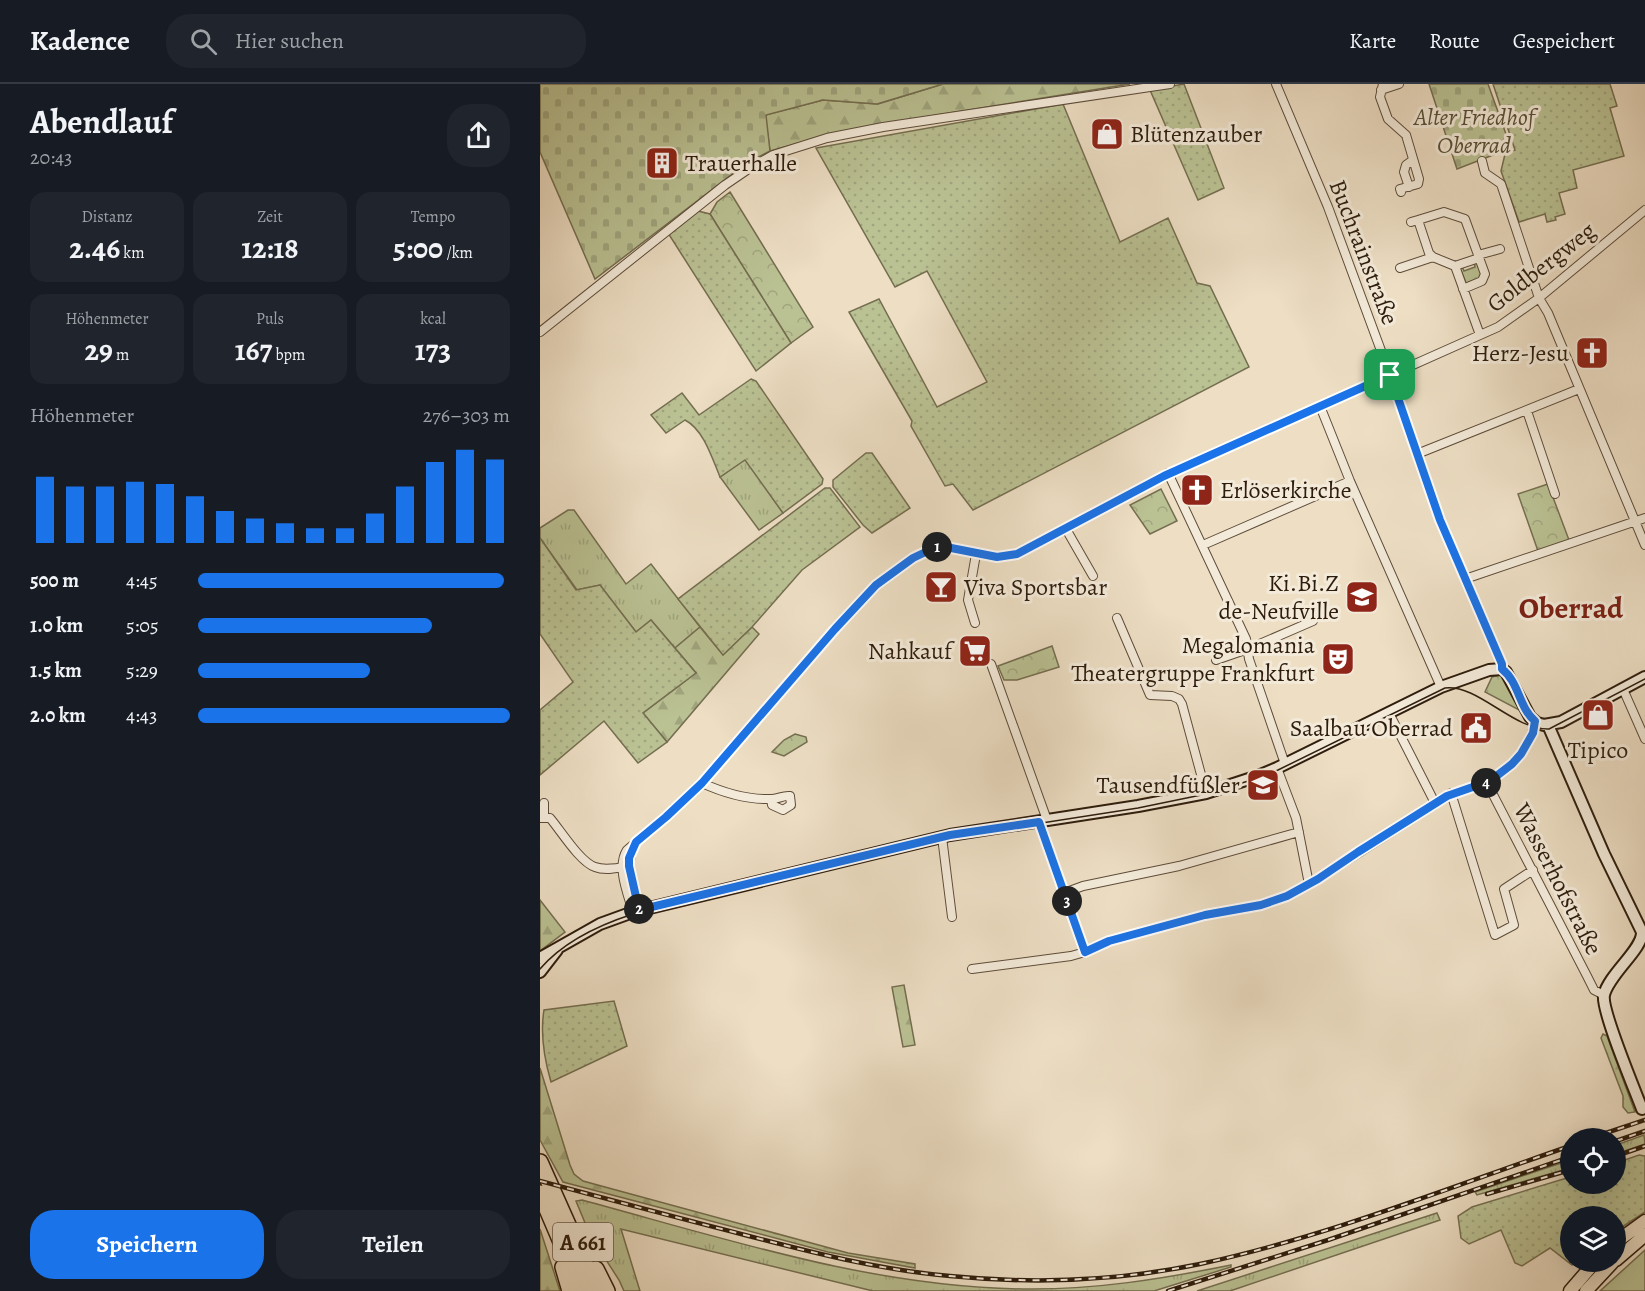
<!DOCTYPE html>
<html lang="de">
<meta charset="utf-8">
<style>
:root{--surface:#171b24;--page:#20242c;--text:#f1f3f6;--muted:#9ea1a6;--line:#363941;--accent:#1a73e8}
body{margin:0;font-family:Alegreya,serif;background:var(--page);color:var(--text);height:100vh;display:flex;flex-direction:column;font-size:22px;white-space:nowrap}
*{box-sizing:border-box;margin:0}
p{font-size:20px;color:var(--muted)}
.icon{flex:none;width:33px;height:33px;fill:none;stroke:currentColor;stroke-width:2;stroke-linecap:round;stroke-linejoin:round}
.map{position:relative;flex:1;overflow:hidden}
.panel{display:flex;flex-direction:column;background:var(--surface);width:540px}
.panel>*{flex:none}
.buttons{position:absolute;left:1020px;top:1044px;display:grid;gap:12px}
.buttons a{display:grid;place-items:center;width:66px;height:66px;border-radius:50%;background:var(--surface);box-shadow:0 6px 24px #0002;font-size:30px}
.pin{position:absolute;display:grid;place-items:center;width:51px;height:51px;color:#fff;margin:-26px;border-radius:12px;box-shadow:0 3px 9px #0006}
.km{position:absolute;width:30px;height:30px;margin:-15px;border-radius:50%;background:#222;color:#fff;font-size:16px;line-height:30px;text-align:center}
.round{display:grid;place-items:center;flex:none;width:63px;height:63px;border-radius:24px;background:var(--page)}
.head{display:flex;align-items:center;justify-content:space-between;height:102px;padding:0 30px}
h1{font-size:33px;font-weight:700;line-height:45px}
.figures{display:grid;grid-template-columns:repeat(3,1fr);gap:9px;height:102px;padding:6px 30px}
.figures div{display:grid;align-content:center;border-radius:15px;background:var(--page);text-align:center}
.figures b{font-size:30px;font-weight:700}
.figures small{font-size:16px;font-weight:400}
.figures p{font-size:16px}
.chart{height:168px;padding:12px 30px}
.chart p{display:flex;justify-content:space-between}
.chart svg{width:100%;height:108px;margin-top:6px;stroke:var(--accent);stroke-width:6}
.action{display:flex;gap:12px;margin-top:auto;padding:12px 30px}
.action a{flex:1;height:69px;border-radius:24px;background:var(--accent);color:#fff;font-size:24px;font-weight:700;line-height:69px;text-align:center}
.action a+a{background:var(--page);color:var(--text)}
ul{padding:0 30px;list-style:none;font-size:20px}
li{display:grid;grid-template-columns:96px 72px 1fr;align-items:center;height:45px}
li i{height:15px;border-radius:8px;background:var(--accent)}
header{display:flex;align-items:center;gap:36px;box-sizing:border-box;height:84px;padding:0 30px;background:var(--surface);border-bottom:2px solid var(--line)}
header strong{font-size:28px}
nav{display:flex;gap:33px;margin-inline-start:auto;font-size:21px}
.search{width:420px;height:54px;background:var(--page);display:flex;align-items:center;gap:15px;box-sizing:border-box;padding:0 21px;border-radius:24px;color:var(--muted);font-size:22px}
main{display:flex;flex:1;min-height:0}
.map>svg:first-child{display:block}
</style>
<header>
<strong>Kadence</strong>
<div class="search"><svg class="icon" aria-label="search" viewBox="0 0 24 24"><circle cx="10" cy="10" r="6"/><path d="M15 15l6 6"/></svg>Hier suchen</div>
<nav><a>Karte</a><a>Route</a><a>Gespeichert</a></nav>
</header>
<main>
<section class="panel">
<div class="head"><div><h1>Abendlauf</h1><p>20:43</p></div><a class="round"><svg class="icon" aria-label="share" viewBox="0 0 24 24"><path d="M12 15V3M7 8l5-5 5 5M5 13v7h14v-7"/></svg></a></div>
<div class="figures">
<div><p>Distanz</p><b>2.46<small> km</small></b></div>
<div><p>Zeit</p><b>12:18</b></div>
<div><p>Tempo</p><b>5:00<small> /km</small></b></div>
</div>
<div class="figures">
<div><p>Höhenmeter</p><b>29<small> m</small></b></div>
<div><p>Puls</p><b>167<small> bpm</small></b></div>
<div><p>kcal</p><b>173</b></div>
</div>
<div class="chart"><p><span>Höhenmeter</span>276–303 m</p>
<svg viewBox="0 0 160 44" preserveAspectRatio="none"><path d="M5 44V17M15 44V21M25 44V21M35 44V19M45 44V20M55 44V25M65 44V31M75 44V34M85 44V36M95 44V38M105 44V38M115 44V32M125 44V21M135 44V11M145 44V6M155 44V10"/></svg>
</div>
<ul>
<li><b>500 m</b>4:45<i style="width:98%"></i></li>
<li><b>1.0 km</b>5:05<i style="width:75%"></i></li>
<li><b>1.5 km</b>5:29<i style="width:55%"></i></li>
<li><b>2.0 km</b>4:43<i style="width:100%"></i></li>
</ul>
<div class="action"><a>Speichern</a><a>Teilen</a></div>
</section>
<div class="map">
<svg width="1105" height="1207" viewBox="0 0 1105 1207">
<defs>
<pattern id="grass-tufts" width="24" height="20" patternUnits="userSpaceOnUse" patternTransform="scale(1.5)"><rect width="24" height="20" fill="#bac193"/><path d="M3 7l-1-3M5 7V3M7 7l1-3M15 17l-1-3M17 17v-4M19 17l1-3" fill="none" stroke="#a0a57e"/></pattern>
<pattern id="forest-firs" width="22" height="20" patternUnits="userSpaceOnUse" patternTransform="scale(1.5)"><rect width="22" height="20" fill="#bac193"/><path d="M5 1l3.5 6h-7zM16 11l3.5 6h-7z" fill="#a0a57e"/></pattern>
<pattern id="cemetery-stones" width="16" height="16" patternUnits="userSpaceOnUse" patternTransform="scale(1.5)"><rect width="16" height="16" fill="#bac193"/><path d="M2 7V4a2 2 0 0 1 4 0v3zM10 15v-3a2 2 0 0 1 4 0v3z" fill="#a0a57e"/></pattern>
<pattern id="park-crowns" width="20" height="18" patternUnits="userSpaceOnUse" patternTransform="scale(1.5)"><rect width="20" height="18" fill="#bac193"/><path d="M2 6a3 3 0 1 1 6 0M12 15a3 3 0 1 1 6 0" fill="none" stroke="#a0a57e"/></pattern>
<pattern id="garden-dots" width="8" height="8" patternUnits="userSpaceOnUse" patternTransform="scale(1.5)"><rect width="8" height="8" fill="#bac193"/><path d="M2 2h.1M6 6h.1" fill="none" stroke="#a0a57e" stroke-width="1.8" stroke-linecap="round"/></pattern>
</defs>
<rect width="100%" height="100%" fill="#eddec4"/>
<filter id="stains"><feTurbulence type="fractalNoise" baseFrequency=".00333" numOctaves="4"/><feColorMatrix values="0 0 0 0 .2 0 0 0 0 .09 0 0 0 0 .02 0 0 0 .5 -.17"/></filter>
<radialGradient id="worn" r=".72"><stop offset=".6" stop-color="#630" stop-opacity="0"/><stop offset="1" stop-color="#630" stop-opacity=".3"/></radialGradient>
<path fill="url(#grass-tufts)" stroke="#746e50" stroke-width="1.5" d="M205 375 243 429 219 446 180 393Z
M28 426H34L86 500 111 480 160 543 135 564 111 536 96 548 60 501 37 506 0 454V444Z
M959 591 963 593 981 627 945 608 952 593Z
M1104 1051 1105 1060 1076 1070V1061Z
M1030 1076V1084L937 1111 935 1108Z
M42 1116C187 1155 331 1203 483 1205 554 1206 622 1195 691 1181V1183L614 1207H333L81 1145 100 1207H84L79 1196 50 1151 36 1117Z
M897 1129 900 1136 690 1207H657Z"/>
<path fill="url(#forest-firs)" stroke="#746e50" stroke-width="1.5" d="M403 0H590L335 41 285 52 230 67 225 31 283 16 338 20Z
M160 543 183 571 212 543 219 550 127 658 103 629 156 589 135 564Z
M0 816 25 848 0 867Z
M364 901 375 961 363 963 352 903Z
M1063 950 1067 952 1095 1028 1088 1029 1083 1023V1012L1061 954Z
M0 984 30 1081 34 1090 43 1097 308 1169 375 1180V1184L288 1168 23 1098 0 1056Z
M0 1145 20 1207H0Z"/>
<path fill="url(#cemetery-stones)" stroke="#746e50" stroke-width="1.5" d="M0 0H403L337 20 283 16 226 31 230 67 207 79 55 195 0 68Z
M889 0H948L971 64 917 85Z"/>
<path fill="url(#park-crowns)" stroke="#746e50" stroke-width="1.5" d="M190 108 273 243 251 259 170 130 177 118Z
M934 178H937L942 193 926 199 920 184 922 182 924 187 935 183Z
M1008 400 1029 456 998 467 978 410Z
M621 405 637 437 610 450 590 421Z
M512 562 519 583 477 596H464L458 582Z
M255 650 266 653 267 658 244 672 232 668 244 656Z"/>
<path fill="url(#garden-dots)" stroke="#746e50" stroke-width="1.5" d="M644 0 684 104 658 116 610 6Z
M953 0H1070L1077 22 1070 24 1084 72 1033 86 1037 104 1019 109 1025 130 1015 133 1016 136 1007 138 1005 130 979 138 961 87 965 70 975 66Z
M523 20 580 158 628 134 657 199 670 202 709 283 433 426 413 400 405 402 371 342 372 337 309 228 339 215 397 323 447 298 387 187 355 203 276 64Z
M158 127 170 130 251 259 216 287 128 149Z
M211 295 216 297 283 395 282 400 243 429 205 376 180 393C172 374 164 346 145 336L126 349 111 331 142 309 159 331Z
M326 369H332L370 424 332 449 323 441 293 403V396Z
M285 404H290L320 443 262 486 212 543 183 571 138 515Z
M0 454 36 506 60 501 96 548 111 536 156 589 103 629 127 658 98 679 64 637 0 691V626L33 598 0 550Z
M74 917 87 962 11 998C4 974 0 950 4 926Z
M1099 1071 1105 1072V1128L1076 1147V1132H1030V1178H1036L1032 1181 1010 1164 982 1182 975 1179 961 1146 929 1160 921 1154 918 1132 932 1123 1030 1093V1100H1076V1079Z"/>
<path fill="#bac193" stroke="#746e50" stroke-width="1.5" d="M1105 1166V1207H1060Z"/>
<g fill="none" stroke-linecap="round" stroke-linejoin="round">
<defs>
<path id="street" d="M736 0 788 123 850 291 900 436 962 581V585
M843 0 840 13 848 35 866 51 879 95 878 100 860 105 861 108
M841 6 859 0
M942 77 945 89 961 100 999 214 1008 229 1105 461
M869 103 864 88 866 81 873 76
M878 136 904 128 925 135 945 190 942 197 923 205
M871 138 878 136 889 169 893 173
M938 171 960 165
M915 182 940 251
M860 184 893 173 915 182 939 174
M0 248 185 101 207 86 233 71 287 54 343 43 630 0
M780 322 810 397 901 603
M987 327 1015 410
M877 370 1039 305
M628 389 706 555 709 575 745 680
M526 445 553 492
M663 461 810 397
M925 495 1105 434
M577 534 610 611 632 612 639 615 642 620 666 709
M435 539 428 516 436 470
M676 576 708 565 773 537
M451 580 507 736
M1083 605 1105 655
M849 629 895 719
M737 684 756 734 769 800
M162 699C184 709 207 716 232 715 239 715 243 711 250 712L251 721 243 726 232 721 231 715
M947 699 1047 892 1054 906 1064 911
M911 709 955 851 974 841 964 805 993 786
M4 733V719
M0 734H10C21 747 40 778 55 783 65 787 79 784 89 782
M499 738 545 868
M402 753 412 833
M94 761C84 783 94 804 99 826
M524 809 543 802 639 782 759 748
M93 828C88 810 76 783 87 766L126 733 162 699 297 542 336 501 373 474 396 463H406L457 473 477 470 624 392 958 243 999 214 1105 126
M432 885 531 872 545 868 569 857 665 831 721 821 747 812 778 795 907 712 950 697 972 680 981 670 992 649 995 637"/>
<path id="secondary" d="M1008 641 1064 770 1102 848C1103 865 1069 890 1064 911 1061 926 1095 1006 1102 1025
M0 874 60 840 93 828 410 751 598 722 666 709 718 692 737 684 901 603 949 586 962 585 966 588 990 633 997 639 1004 641 1021 638 1105 593
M0 888 17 866"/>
<path id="primary" d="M1076 1158 1105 1137
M1076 1176 1105 1151
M1030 1207 1055 1178
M1046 1207 1073 1178"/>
<path id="highway" d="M0 1078 45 1179 55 1207
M0 1109 42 1207
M23 1183 30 1207
M56 1185 67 1207"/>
</defs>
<use href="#street" stroke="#5d4c3a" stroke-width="10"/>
<use href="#secondary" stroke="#2d1c0c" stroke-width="14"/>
<use href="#primary" stroke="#2d1c0c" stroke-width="15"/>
<use href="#highway" stroke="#2d1c0c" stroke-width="18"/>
<use href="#street" stroke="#f3ead9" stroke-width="8"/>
<use href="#secondary" stroke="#f3ead9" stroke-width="10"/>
<use href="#primary" stroke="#eddec4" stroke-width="12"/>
<use href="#highway" stroke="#eddec4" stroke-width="15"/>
<path stroke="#2d1c0c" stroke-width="1.5" d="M0 885C23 858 59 841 93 830L411 753 598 724 666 710 718 694 738 686 905 604C938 600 973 646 1009 645L1105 595"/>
<defs>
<path id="rail" d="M1051 1054 1105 1036
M1076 1057 1105 1047
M1076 1072 1105 1062
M0 1097C67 1115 134 1133 201 1150 270 1168 339 1186 410 1192 492 1200 579 1197 660 1180 786 1153 908 1104 1030 1062
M947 1110 1030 1086
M628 1207 788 1156 1030 1073"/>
</defs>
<use href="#rail" stroke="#2d1c0c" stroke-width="4.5"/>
<use href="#rail" stroke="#f3ead9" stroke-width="2" stroke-dasharray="7" stroke-linecap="butt"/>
</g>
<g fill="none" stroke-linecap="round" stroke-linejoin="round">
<defs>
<path id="route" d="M850 291 900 436 962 580V585C979 598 979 624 995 637L993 649 981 670 972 680 950 697 907 712 818 768 778 795 747 812 721 821 665 831 569 857 545 868 499 738 410 751 99 826 89 782V774L96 758 126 733 162 699 295 545 336 501 373 474 396 463H406L457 473 477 470 624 392Z"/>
</defs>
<use href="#route" stroke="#fff" stroke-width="12"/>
<use href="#route" stroke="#1a73e8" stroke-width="8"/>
</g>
<defs>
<symbol id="shop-square" viewBox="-11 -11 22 22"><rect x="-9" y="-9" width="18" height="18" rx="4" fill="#8f2418" stroke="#f3ead9"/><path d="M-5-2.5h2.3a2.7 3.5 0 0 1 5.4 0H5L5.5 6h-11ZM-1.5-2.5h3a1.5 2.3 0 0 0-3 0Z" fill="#fff"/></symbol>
<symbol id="building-square" viewBox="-11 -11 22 22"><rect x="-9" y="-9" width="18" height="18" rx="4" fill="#8f2418" stroke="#f3ead9"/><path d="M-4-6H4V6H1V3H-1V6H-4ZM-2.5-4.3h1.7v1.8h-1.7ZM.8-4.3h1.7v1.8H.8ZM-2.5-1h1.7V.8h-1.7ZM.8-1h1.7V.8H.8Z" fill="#fff"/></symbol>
<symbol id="church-square" viewBox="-11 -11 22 22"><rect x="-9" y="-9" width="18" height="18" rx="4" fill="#8f2418" stroke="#f3ead9"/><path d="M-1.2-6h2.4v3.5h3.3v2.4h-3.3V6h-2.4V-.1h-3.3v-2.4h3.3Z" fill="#fff"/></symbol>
<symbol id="bar-square" viewBox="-11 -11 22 22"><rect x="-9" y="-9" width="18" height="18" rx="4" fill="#8f2418" stroke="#f3ead9"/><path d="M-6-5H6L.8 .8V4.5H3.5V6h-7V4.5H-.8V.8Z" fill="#fff"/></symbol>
<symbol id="school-square" viewBox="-11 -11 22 22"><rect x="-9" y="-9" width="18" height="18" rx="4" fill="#8f2418" stroke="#f3ead9"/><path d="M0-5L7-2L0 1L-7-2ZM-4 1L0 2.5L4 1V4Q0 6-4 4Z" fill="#fff"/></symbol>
<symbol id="supermarket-square" viewBox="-11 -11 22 22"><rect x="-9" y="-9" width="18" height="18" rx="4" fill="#8f2418" stroke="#f3ead9"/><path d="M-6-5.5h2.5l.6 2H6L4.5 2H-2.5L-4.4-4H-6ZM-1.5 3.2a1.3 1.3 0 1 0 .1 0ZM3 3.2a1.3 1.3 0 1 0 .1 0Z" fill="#fff"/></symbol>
<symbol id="theatre-square" viewBox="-11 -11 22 22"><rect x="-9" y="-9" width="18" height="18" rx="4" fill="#8f2418" stroke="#f3ead9"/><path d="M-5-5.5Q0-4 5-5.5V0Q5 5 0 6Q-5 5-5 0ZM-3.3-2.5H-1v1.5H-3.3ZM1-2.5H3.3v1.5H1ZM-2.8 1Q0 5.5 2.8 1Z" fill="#fff"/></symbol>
<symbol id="civic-square" viewBox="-11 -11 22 22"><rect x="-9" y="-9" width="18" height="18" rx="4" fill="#8f2418" stroke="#f3ead9"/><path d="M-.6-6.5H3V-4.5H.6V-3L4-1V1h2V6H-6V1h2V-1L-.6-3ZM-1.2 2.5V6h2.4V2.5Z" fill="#fff"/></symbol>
</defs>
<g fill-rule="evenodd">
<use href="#shop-square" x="548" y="31" width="38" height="38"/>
<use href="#building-square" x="103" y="60" width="38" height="38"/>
<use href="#church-square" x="1033" y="250" width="38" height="38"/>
<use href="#church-square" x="638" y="387" width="38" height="38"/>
<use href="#bar-square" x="382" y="484" width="38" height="38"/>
<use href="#school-square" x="803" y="494" width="38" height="38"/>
<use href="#supermarket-square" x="416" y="548" width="38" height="38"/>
<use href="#theatre-square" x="779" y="556" width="38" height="38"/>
<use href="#shop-square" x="1039" y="612" width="38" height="38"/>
<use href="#civic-square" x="917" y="625" width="38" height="38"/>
<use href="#school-square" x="704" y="682" width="38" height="38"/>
</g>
<g text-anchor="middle" stroke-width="6" stroke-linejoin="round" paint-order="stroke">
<rect fill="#f3ead9" stroke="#685a4a" stroke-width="1.5" x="13" y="1139" width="60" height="38" rx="4.5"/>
<g font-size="22" font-weight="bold" fill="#2d1c0c">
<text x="43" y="1166">A 661</text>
</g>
<g font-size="24" font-style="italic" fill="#574e34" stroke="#f3ead9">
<text x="934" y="41">Alter Friedhof<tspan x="934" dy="28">Oberrad</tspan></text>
</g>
<g font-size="24" fill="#2d1c0c" stroke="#f3ead9" text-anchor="end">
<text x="590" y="58" text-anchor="start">Blütenzauber</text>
<text x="145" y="87" text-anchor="start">Trauerhalle</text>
<text x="1029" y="277">Herz-Jesu</text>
<text x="680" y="414" text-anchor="start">Erlöserkirche</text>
<text x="799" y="507">Ki.Bi.Z<tspan x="799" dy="28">de-Neufville</tspan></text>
<text x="424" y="511" text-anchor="start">Viva Sportsbar</text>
<text x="775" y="569">Megalomania<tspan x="775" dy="28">Theatergruppe Frankfurt</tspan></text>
<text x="412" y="575">Nahkauf</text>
<text x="913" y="652">Saalbau Oberrad</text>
<text x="1058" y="674" text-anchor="middle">Tipico</text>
<text x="700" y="709">Tausendfüßler</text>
</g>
<g font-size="24" fill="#2d1c0c" stroke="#f3ead9">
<text transform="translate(824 168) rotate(69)" y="8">Buchrainstraße</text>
<text transform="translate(1001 183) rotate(-38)" y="8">Goldbergweg</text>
<text transform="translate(1018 795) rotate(63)" y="8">Wasserhofstraße</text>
</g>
<g font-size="30" font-weight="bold" fill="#7a1f14" stroke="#f3ead9">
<text x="1031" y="534">Oberrad</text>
</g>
</g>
<rect width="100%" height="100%" filter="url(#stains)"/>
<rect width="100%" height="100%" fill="url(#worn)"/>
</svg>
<div class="buttons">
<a><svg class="icon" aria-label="locate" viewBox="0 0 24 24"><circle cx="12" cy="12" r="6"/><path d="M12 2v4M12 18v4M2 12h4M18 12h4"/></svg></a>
<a><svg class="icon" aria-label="layers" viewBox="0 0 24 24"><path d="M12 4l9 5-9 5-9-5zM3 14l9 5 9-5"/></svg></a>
</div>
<div class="pin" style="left:850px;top:291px;background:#1e9e55"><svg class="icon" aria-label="arrive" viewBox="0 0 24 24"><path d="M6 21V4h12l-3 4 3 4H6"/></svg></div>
<b class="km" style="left:397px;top:463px">1</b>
<b class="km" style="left:99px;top:825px">2</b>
<b class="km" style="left:527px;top:817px">3</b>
<b class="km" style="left:946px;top:699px">4</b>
</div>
</main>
